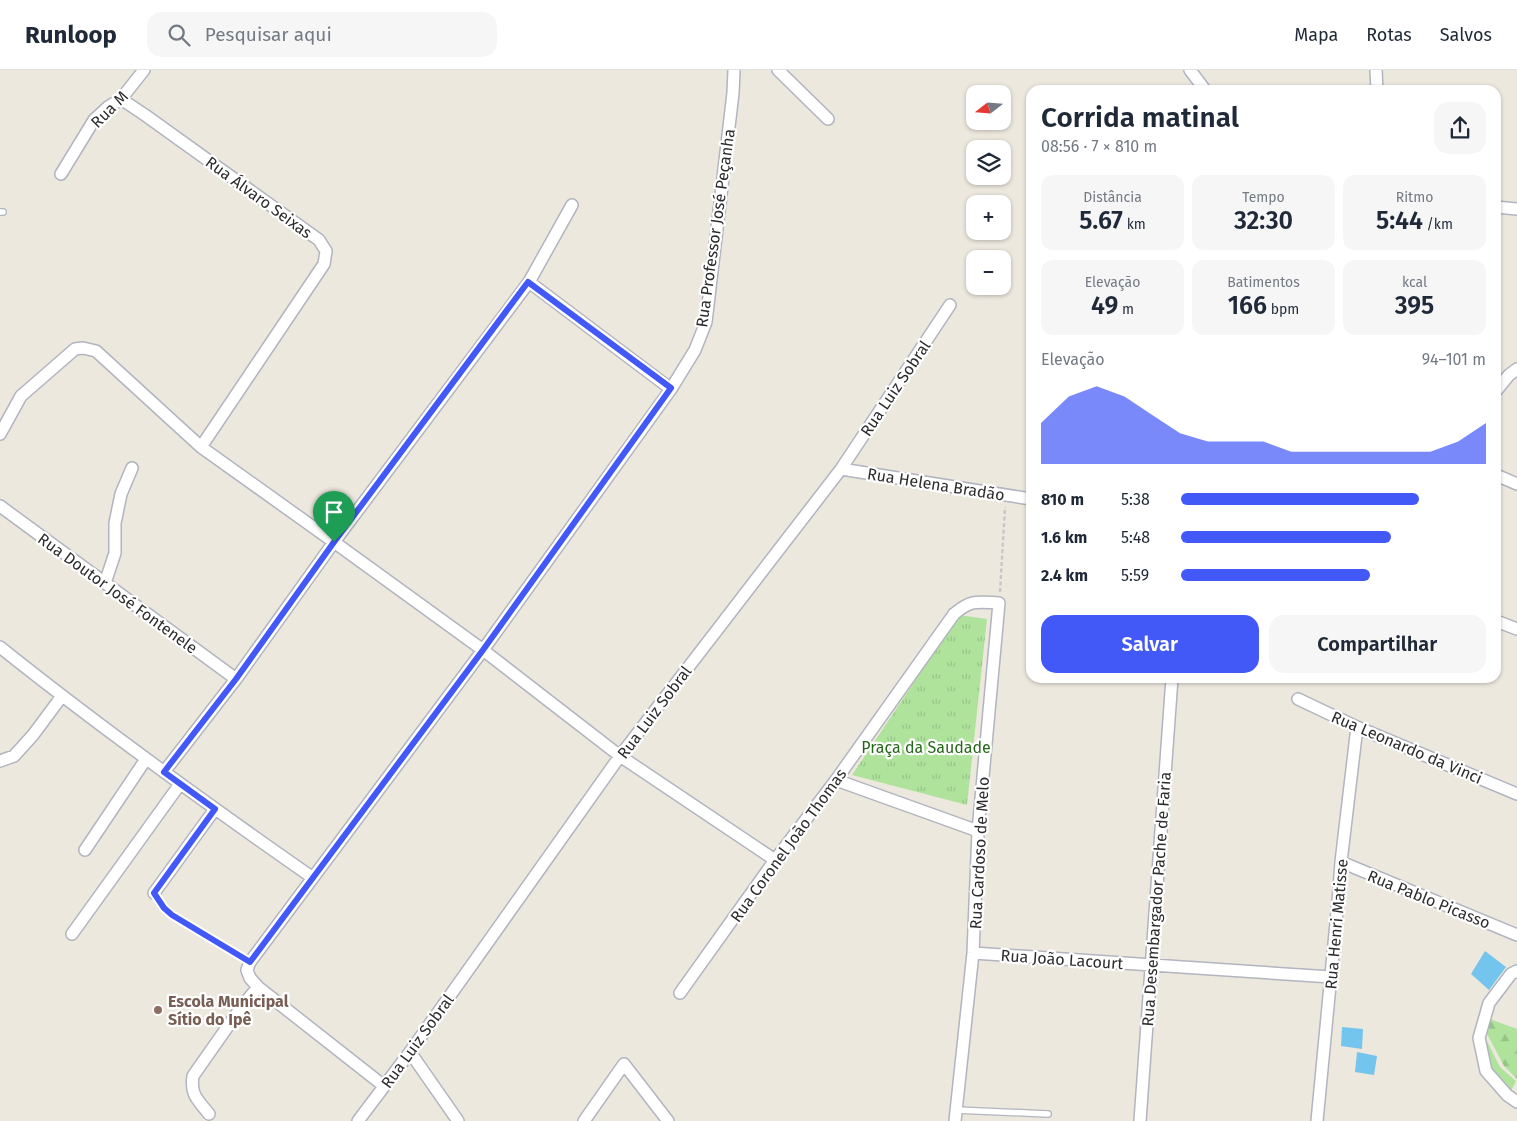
<!DOCTYPE html>
<html lang="pt">
<meta charset="utf-8">
<style>
:root{--surface:#fff;--page:#f6f6f7;--text:#1f2937;--muted:#747a83;--line:#e0e1e3;--accent:#4258f7}
body{margin:0;font-family:"Fira Sans",sans-serif;background:var(--page);color:var(--text);height:100vh;display:flex;flex-direction:column;font-size:19px;white-space:nowrap}
*{box-sizing:border-box;margin:0}
p{font-size:16px;color:var(--muted)}
.icon{flex:none;width:28px;height:28px;fill:none;stroke:currentColor;stroke-width:2;stroke-linecap:round;stroke-linejoin:round}
.map{position:relative;flex:1;overflow:hidden}
.panel{position:absolute;left:1026px;top:15px;width:475px;height:598px;display:flex;flex-direction:column;background:var(--surface);border-radius:15px;box-shadow:0 1px 4px #0004}
.panel>*{flex:none}
.needle{width:32px;rotate:253deg}
.fabs{position:absolute;left:966px;top:15px;display:grid;gap:10px}
.fabs a{display:grid;place-items:center;width:45px;height:45px;border-radius:10px;background:var(--surface);box-shadow:0 1px 4px #0004;font-size:25px}
.pin{position:absolute;display:grid;place-items:center;width:42px;height:42px;color:#fff;margin:-51px -21px;border-radius:50% 50% 50% 0;rotate:-45deg;box-shadow:0 0 5px #0007}
.pin .icon{rotate:45deg}
.round{display:grid;place-items:center;flex:none;width:52px;height:52px;border-radius:15px;background:var(--page)}
.headline{display:flex;align-items:center;justify-content:space-between;height:85px;padding:0 15px}
h1{font-size:28px;font-weight:600;line-height:38px}
.figures{display:grid;grid-template-columns:repeat(3,1fr);gap:8px;height:85px;padding:5px 15px}
.figures div{display:grid;align-content:center;border-radius:12px;background:var(--page);text-align:center}
.figures b{font-size:25px;font-weight:600}
.figures small{font-size:14px;font-weight:400}
.figures p{font-size:14px}
.chart{height:140px;padding:10px 15px}
.chart p{display:flex;justify-content:space-between}
.chart svg{width:100%;height:90px;margin-top:5px;fill:var(--accent);opacity:.7}
.primary-button{display:flex;gap:10px;margin-top:auto;padding:10px 15px}
.primary-button a{flex:1;height:58px;border-radius:15px;background:var(--accent);color:#fff;font-size:20px;font-weight:600;line-height:58px;text-align:center}
.primary-button a+a{background:var(--page);color:var(--text)}
ul{padding:0 15px;list-style:none;font-size:16px}
li{display:grid;grid-template-columns:80px 60px 1fr;align-items:center;height:38px}
li i{height:12px;border-radius:6px;background:var(--accent)}
header{display:flex;align-items:center;gap:30px;box-sizing:border-box;height:70px;padding:0 25px;background:var(--surface);border-bottom:1px solid var(--line)}
header strong{font-size:24px}
nav{display:flex;gap:28px;margin-inline-start:auto;font-size:18px}
.search{width:350px;height:45px;background:var(--page);display:flex;align-items:center;gap:12px;box-sizing:border-box;padding:0 18px;border-radius:15px;color:var(--muted);font-size:19px}
.map>svg:first-child{display:block}
</style>
<header>
<strong>Runloop</strong>
<div class="search"><svg class="icon" aria-label="search" viewBox="0 0 24 24"><circle cx="10" cy="10" r="6"/><path d="M15 15l6 6"/></svg>Pesquisar aqui</div>
<nav><a>Mapa</a><a>Rotas</a><a>Salvos</a></nav>
</header>
<div class="map">
<svg width="1517" height="1051" viewBox="0 0 1517 1051">
<defs>
<pattern id="grass-tufts" width="24" height="20" patternUnits="userSpaceOnUse" patternTransform="scale(1.25)"><rect width="24" height="20" fill="#afe39c"/><path d="M3 7l-1-3M5 7V3M7 7l1-3M15 17l-1-3M17 17v-4M19 17l1-3" fill="none" stroke="#97c387"/></pattern>
<pattern id="forest-firs" width="22" height="20" patternUnits="userSpaceOnUse" patternTransform="scale(1.25)"><rect width="22" height="20" fill="#afe39c"/><path d="M5 1l3.5 6h-7zM16 11l3.5 6h-7z" fill="#97c387"/></pattern>
</defs>
<rect width="100%" height="100%" fill="#ede8de"/>
<path fill="url(#grass-tufts)" d="M959 545 987 549 967 735 852 705Z"/>
<path fill="url(#forest-firs)" d="M1490 949 1517 959V1009L1504 996 1487 964Z"/>
<path fill="#afe39c" d="M1485 967 1500 997 1516 1011 1510 1023 1489 1000 1483 970Z"/>
<path fill="#74c5ed" d="M1485 881 1506 897 1489 920 1471 904Z
M1342 957 1363 959 1362 979 1341 976Z
M1357 982 1377 986 1374 1005 1355 1002Z"/>
<g fill="none" stroke-linecap="round" stroke-linejoin="round">
<defs>
<path id="lane" d="M0 142H3
M956 1040 1048 1044"/>
<path id="street" d="M778 0 828 49
M1190 0 1205 20
M1376 0 1377 20
M121 29 145 45 319 170 326 181 324 194 201 377
M61 104 94 50 108 37 121 29 144 0
M1496 137 1517 139
M529 212 671 319
M1496 321 1509 305 1517 299
M0 364 21 326 75 279 83 278 96 281 201 377 334 472 483 580 620 686 775 790
M841 399 1031 429
M1496 405 1517 414
M0 436 236 609
M105 513 115 483V453L121 424 132 398
M1496 551 1517 559
M0 577C101 658 207 734 313 808
M1298 629 1357 657 1517 724
M0 691 14 686 33 665 62 626
M164 702 236 609 334 472 529 212 572 135
M836 710 978 761
M85 780 146 689
M1341 792 1517 865
M154 823 215 739
M72 864 180 714
M973 883 1331 907
M1517 901 1511 904 1489 933 1479 968 1486 1001 1507 1025 1517 1032
M680 923 775 790 836 710 954 544C972 529 977 532 999 533L978 761 973 883 955 1051
M410 982 458 1051
M384 1016 258 917 250 908 247 900 250 892 483 580 671 319 695 280 706 252 733 23 734 0
M209 1044C198 1030 190 1025 193 1006L240 939 258 917
M358 1051 410 982 620 686 841 399 950 235
M584 1051 624 994 668 1051
M1140 1051 1172 608
M1317 1051 1338 832 1341 792 1357 657"/>
</defs>
<use href="#lane" stroke="#b2b4bf" stroke-width="8"/>
<use href="#street" stroke="#b2b4bf" stroke-width="14"/>
<path stroke="#c8c8c8" stroke-width="2.5" stroke-dasharray="4 2.5" stroke-linecap="butt" d="M1000 522 1005 437
M160 833 172 845 240 886"/>
<use href="#lane" stroke="#fff" stroke-width="5.5"/>
<use href="#street" stroke="#fff" stroke-width="11"/>
</g>
<g fill="none" stroke-linecap="round" stroke-linejoin="round">
<defs>
<path id="route" d="M528 212 671 318 483 580 250 892 172 845 164 838 154 823 215 739 164 702 236 609 334 472Z"/>
</defs>
<use href="#route" stroke="#fff" stroke-width="10"/>
<use href="#route" stroke="#4258f7" stroke-width="6"/>
</g>
<circle fill="#8d6e63" stroke="#fff" stroke-width="2" cx="158" cy="940" r="5"/>
<g text-anchor="middle" stroke-width="4.5" stroke-linejoin="round" paint-order="stroke">
<g font-size="16" fill="#2c2c2c" stroke="#fff">
<text transform="translate(109 39) rotate(-45)" y="6">Rua M</text>
<text transform="translate(259 127) rotate(36)" y="6">Rua Álvaro Seixas</text>
<text transform="translate(715 158) rotate(-82)" y="6">Rua Professor José Peçanha</text>
<text transform="translate(895 318) rotate(-56)" y="6">Rua Luiz Sobral</text>
<text transform="translate(936 414) rotate(9)" y="6">Rua Helena Bradão</text>
<text transform="translate(118 523) rotate(36)" y="6">Rua Doutor José Fontenele</text>
<text transform="translate(654 642) rotate(-53)" y="6">Rua Luiz Sobral</text>
<text transform="translate(1407 677) rotate(23)" y="6">Rua Leonardo da Vinci</text>
<text transform="translate(788 775) rotate(-54)" y="6">Rua Coronel João Thomas</text>
<text transform="translate(979 783) rotate(-87)" y="6">Rua Cardoso de Melo</text>
<text transform="translate(1156 829) rotate(-86)" y="6">Rua Desembargador Pache de Faria</text>
<text transform="translate(1429 829) rotate(22)" y="6">Rua Pablo Picasso</text>
<text transform="translate(1336 854) rotate(-85)" y="6">Rua Henri Matisse</text>
<text transform="translate(1062 889) rotate(4)" y="6">Rua João Lacourt</text>
<text transform="translate(417 971) rotate(-54)" y="6">Rua Luiz Sobral</text>
</g>
<g font-size="16" fill="#27691c" stroke="#fff">
<text x="926" y="683">Praça da Saudade</text>
</g>
<g font-size="16" font-weight="bold" fill="#785e54" stroke="#fff" text-anchor="start">
<text x="168" y="937">Escola Municipal<tspan x="168" dy="18">Sítio do Ipê</tspan></text>
</g>
</g>
</svg>
<div class="fabs">
<a><svg class="needle" viewBox="-14 -14 28 28"><path d="M0-13l5 13h-10z" fill="#e53935"/><path d="M0 13l5-13h-10z" fill="#747a83"/></svg></a>
<a><svg class="icon" aria-label="layers" viewBox="0 0 24 24"><path d="M12 4l9 5-9 5-9-5zM3 14l9 5 9-5"/></svg></a>
<a>+</a>
<a>−</a>
</div>
<div class="pin" style="left:334px;top:472px;background:#1e9e55"><svg class="icon" aria-label="arrive" viewBox="0 0 24 24"><path d="M6 21V4h12l-3 4 3 4H6"/></svg></div>
<section class="panel">
<div class="headline"><div><h1>Corrida matinal</h1><p>08:56 · 7 × 810 m</p></div><a class="round"><svg class="icon" aria-label="share" viewBox="0 0 24 24"><path d="M12 15V3M7 8l5-5 5 5M5 13v7h14v-7"/></svg></a></div>
<div class="figures">
<div><p>Distância</p><b>5.67<small> km</small></b></div>
<div><p>Tempo</p><b>32:30</b></div>
<div><p>Ritmo</p><b>5:44<small> /km</small></b></div>
</div>
<div class="figures">
<div><p>Elevação</p><b>49<small> m</small></b></div>
<div><p>Batimentos</p><b>166<small> bpm</small></b></div>
<div><p>kcal</p><b>395</b></div>
</div>
<div class="chart"><p><span>Elevação</span>94–101 m</p>
<svg viewBox="0 0 160 44" preserveAspectRatio="none"><path d="M0 44V24L10 11L20 6L30 11L40 20L50 29L60 33L70 33L80 33L90 38L100 38L110 38L120 38L130 38L140 38L150 33L160 24V44z"/></svg>
</div>
<ul>
<li><b>810 m</b>5:38<i style="width:78%"></i></li>
<li><b>1.6 km</b>5:48<i style="width:69%"></i></li>
<li><b>2.4 km</b>5:59<i style="width:62%"></i></li>
</ul>
<div class="primary-button"><a>Salvar</a><a>Compartilhar</a></div>
</section>
</div>
